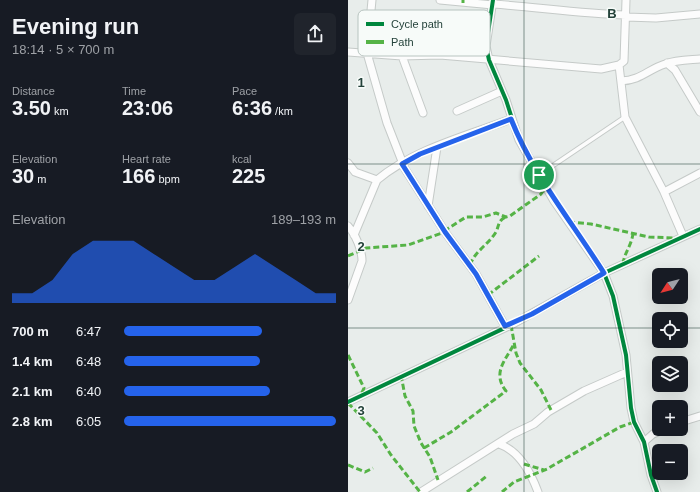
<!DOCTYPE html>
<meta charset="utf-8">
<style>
:root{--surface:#171b24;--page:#20242c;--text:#f1f3f6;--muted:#9ea1a6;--accent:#2563eb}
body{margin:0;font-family:Helvetica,sans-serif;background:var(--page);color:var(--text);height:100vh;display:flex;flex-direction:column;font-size:15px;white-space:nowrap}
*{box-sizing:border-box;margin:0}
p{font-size:13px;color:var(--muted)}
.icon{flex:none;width:22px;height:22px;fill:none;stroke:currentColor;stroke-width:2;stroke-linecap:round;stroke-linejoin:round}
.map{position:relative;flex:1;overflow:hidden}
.panel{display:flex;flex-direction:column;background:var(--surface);width:348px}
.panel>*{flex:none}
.needle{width:26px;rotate:234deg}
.fabs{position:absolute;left:304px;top:268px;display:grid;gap:8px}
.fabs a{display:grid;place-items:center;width:36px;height:36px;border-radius:6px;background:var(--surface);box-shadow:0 4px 16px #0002;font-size:20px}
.pin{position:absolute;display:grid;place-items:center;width:34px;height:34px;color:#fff;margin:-17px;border:2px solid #fff;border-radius:50%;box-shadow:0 1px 4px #0007}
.round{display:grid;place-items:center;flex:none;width:42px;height:42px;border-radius:6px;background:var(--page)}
.summary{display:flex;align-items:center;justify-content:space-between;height:68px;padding:0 12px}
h1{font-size:22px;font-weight:800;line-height:30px}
.figures{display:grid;grid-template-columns:repeat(3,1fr);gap:6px;height:68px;padding:4px 12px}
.figures div{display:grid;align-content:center}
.figures b{font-size:20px;font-weight:800}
.figures small{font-size:11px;font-weight:400}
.figures p{font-size:11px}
.chart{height:112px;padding:8px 12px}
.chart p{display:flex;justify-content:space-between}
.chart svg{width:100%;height:72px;margin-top:4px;fill:var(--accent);opacity:.7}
ul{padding:0 12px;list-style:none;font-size:13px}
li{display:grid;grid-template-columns:64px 48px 1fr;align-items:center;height:30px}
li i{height:10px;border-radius:5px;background:var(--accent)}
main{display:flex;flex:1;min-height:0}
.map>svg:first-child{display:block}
</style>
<main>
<section class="panel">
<div class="summary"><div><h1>Evening run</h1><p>18:14 · 5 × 700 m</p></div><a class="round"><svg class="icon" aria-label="share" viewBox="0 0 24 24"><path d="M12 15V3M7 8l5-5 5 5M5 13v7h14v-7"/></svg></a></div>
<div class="figures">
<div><p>Distance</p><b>3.50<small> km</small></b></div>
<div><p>Time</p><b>23:06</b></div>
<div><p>Pace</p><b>6:36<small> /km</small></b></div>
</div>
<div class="figures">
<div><p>Elevation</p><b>30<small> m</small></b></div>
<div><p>Heart rate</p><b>166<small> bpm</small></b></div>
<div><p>kcal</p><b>225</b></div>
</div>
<div class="chart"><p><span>Elevation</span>189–193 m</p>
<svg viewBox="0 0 160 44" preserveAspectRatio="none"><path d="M0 44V38L10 38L20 30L30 14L40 6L50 6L60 6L70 14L80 22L90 30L100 30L110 22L120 14L130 22L140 30L150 38L160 38V44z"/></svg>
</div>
<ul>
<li><b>700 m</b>6:47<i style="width:65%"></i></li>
<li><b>1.4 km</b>6:48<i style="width:64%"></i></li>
<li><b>2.1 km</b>6:40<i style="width:69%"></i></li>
<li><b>2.8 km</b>6:05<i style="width:100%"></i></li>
</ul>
</section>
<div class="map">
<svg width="352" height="492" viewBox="0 0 352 492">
<rect width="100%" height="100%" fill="#e8edeb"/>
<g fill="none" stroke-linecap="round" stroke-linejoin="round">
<defs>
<path id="service" d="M191 175 277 117"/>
<path id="minor" d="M24 0 19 53 39 123 57 169 97 232 128 274 157 326
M92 0 145 5
M145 0 138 46 141 60 158 100 171 140 206 201 256 273 265 296 278 355 283 408 286 422 296 442 303 475 309 492
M145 4C189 7 233 14 278 15
M278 17 308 18 352 14
M0 52 54 56 92 55 253 69 271 65 276 61 278 0
M54 56 75 113
M319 63 327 70 352 112
M271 65 277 117 316 192 335 236
M273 81C293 80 299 70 317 64 328 60 341 60 352 59
M109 111 154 91
M0 163 7 172 29 180
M316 192 352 173
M80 206 89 147
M0 226C8 235 14 250 14 261L0 300
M6 235 29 180C66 149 118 136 163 119
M0 402 163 325 256 273 352 229
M333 422 352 416
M296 442 305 434 317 429
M151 444C172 451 183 473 190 492
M73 492 165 434 186 424 200 412 236 391 279 372"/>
</defs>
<use href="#service" stroke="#c5cac8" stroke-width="5.5"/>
<use href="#minor" stroke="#c5cac8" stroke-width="9"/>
<use href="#service" stroke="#fcfcfc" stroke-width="3.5"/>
<use href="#minor" stroke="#fcfcfc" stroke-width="7"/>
<path stroke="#55b346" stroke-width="3" stroke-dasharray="6 3" stroke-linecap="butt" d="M115 0V3
M221 222 243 224 301 237 326 238
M96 231 118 217H135L148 213 158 217 162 216 193 194 198 187
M0 256 18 248 60 245 97 232
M275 264C276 253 284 245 285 233
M122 265C127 251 140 245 148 232 151 226 150 220 158 217
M140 295 191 256
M163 325 168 353 172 363 193 390 203 410
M0 355 16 388 13 395
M53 375 57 396 65 411 66 426 73 443 82 457 90 480
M0 403 29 433 43 455 72 492
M76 448 103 432 158 391C144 373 157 361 166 344
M176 464 196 470
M0 465 17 472 25 468
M119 492 140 475
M154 492 166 482 199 469 272 427 286 422"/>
<defs>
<path id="cycleway" d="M145 0 138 46 141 60 158 100 171 140 206 201 256 273 265 296 278 355 283 408 286 422 296 442 303 475 309 492
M0 402 163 325 256 273 352 229"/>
</defs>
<use href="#cycleway" stroke="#f7fbf9" stroke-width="6"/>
<use href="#cycleway" stroke="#00873e" stroke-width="4"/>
</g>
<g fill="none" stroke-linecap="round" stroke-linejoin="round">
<defs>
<path id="route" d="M163 119C185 175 224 222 256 273L184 314 157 326 128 274 97 232 54 164 72 154Z"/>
</defs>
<use href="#route" stroke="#fff" stroke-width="8"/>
<use href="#route" stroke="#2563eb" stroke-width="5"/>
</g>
<path fill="none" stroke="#24423a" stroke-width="1" stroke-opacity="0.55" d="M176 0V492M0 164H352M0 328H311M333 328H352"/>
<rect x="10" y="10" width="132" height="46" rx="6" fill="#f7fbf9" stroke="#b8c4c0" stroke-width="1"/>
<rect x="18" y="22" width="18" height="4" fill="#00873e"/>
<rect x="18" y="40" width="18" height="4" fill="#55b346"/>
<g font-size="11" fill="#24423a">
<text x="43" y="28">Cycle path</text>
<text x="43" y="46">Path</text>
</g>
<g font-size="13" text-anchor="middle" font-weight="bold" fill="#24423a" stroke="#f7fbf9" stroke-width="3" stroke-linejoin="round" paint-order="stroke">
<text x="264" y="18">B</text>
<text x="13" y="87">1</text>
<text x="13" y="251">2</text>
<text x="13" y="415">3</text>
</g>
</svg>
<div class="fabs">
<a><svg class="needle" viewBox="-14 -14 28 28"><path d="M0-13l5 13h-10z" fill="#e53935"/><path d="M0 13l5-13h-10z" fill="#9ea1a6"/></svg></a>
<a><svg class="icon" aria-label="locate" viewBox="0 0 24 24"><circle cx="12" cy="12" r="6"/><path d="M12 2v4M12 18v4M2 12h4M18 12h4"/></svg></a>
<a><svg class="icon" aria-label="layers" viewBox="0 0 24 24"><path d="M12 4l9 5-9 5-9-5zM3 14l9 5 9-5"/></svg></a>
<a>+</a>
<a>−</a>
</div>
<div class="pin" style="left:191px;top:175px;background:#1e9e55"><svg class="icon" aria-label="arrive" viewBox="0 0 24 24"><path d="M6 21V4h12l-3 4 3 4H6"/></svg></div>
</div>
</main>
